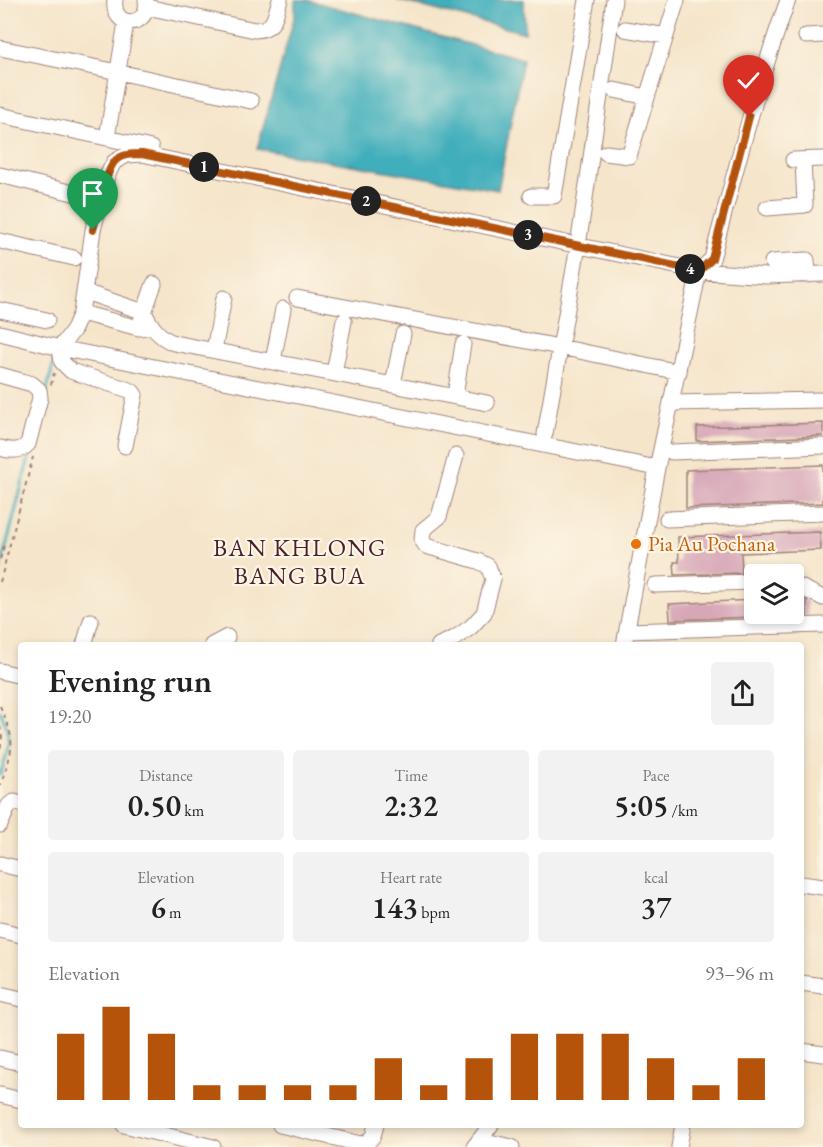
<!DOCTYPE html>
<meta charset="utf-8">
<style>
:root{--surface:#fff;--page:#f2f2f2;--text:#222;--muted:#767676;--accent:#b45309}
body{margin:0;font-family:"EB Garamond",serif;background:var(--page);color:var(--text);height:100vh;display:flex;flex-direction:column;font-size:22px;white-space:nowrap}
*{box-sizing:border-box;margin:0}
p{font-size:20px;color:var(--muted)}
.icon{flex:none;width:33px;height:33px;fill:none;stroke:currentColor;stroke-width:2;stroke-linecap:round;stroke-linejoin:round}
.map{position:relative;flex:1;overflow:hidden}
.side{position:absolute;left:18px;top:642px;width:786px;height:486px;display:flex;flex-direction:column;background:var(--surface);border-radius:6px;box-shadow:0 3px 9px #0003}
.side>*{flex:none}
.fabs{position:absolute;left:744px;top:564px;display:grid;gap:12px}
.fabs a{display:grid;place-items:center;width:60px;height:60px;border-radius:6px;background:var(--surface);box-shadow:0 3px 9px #0003;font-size:30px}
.pin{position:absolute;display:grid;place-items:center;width:51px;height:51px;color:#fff;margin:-62px -26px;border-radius:50% 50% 50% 0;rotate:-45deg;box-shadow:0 0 6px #0007}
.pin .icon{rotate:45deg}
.km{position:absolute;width:30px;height:30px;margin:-15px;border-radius:50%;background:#222;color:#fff;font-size:16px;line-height:30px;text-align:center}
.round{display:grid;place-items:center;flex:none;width:63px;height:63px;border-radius:6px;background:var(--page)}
.headline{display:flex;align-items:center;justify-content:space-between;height:102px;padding:0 30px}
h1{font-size:33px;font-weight:600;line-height:45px}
.figures{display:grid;grid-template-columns:repeat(3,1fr);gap:9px;height:102px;padding:6px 30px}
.figures div{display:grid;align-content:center;border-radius:6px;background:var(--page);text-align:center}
.figures b{font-size:30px;font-weight:600}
.figures small{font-size:16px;font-weight:400}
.figures p{font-size:16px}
.chart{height:168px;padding:12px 30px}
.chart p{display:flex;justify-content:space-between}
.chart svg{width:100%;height:108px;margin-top:6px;stroke:var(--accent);stroke-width:6}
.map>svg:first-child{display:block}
</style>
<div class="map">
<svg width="823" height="1147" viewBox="0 0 823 1147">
<rect width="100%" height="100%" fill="#fcf5e5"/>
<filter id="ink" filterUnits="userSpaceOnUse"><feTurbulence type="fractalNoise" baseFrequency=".0167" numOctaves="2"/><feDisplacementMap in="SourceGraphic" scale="12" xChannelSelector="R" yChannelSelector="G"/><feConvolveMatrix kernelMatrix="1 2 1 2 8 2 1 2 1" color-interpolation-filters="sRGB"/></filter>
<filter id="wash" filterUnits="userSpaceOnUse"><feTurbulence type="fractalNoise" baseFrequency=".008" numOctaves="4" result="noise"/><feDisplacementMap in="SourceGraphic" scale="24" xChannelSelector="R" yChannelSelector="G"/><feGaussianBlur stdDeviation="1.35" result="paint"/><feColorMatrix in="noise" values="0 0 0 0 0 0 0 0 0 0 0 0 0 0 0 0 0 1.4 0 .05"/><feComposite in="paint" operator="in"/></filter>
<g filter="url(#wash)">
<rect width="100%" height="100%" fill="#f5e5ca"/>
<path fill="#3faebb" stroke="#446673" stroke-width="1.5" d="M295 0H307L523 59 498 190 257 149 295 15Z
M397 0H524L525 33Z"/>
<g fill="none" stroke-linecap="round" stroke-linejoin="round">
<path stroke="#3faebb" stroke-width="3" d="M46 394 54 361
M0 570 31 450
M0 711C12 736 10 749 0 775"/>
</g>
<g id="blocks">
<path fill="#d7a6b7" d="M823 423V436L697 441V427Z
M823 465V503L686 508V470Z
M820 532 821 550 741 553 742 573 675 575 674 562H679L678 537Z
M801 598 807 601V616H794V599Z
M754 600V617L670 620 669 604Z"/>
</g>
</g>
<g filter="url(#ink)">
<use href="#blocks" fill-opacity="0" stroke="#a0827a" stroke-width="1.5"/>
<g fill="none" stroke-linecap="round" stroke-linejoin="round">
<defs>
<path id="minor" d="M115 0C111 30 151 28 146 0
M147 7 255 30C276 29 274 17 280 0
M625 29 666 36
M806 36 823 35
M0 48 118 72 251 101
M614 90 647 97
M0 115 107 138 126 22
M107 138 151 148
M606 153 629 156 677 0
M793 160 823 159
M0 175 85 196
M531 196H554L587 0
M767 208 805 205 803 160
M0 241 74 258
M772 262 807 260 808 275
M85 292 144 312C151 326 158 337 174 343L487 403
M297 298 560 347 679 372
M0 310 47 320
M81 313 139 328 151 326
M141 321 154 284
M0 333 60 348 657 468
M214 350 224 298
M273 361 283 309
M334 373 344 321
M0 375 32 384 39 390 40 398 28 444C21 452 10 451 0 448
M393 384 403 334
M455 396 463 344
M672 403 823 400
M545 434 578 246 614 0
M125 446 135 395 132 391 71 371 62 362 60 348 74 329 81 313 93 230 107 176 114 162 127 155 142 154 699 271 766 276 823 274
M672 452 823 446
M667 519 823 513
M794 584 823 598
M655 585 754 582
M627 631 823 625
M84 645 91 621
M212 645 227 637
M439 645 455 638 471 627 484 613 493 579 488 566 478 561 426 546 422 540 423 530 439 517 456 456
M624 645 657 468 699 271 712 259C735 172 757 85 788 0
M0 671 21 676
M0 825 9 805 14 802 21 804
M0 864 21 869
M801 884 823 887
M0 930 21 935
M801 983 823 986
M0 994 21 999
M801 1051 823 1054
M0 1058 21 1063
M0 1095 21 1100
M124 1125 213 1147
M280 1125 361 1144 367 1143 373 1136 376 1125
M479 1140 512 1147
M474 1147 491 1125
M679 1147 683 1125"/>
</defs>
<use href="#minor" stroke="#a0827a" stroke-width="17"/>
<path stroke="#a0827a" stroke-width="2" stroke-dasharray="4.5 4.5" stroke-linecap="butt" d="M51 385 54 373
M0 559 5 542
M0 582 33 457
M0 706C17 743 13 749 0 786
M0 726 2 737 0 752"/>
<use href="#minor" stroke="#fff" stroke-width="15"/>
</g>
</g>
<g fill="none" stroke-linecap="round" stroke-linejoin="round" filter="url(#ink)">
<defs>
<path id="route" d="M93 230C97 216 105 171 115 161 122 154 132 154 142 154L699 271 712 259 749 117"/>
</defs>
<use href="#route" stroke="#fff" stroke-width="12"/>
<use href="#route" stroke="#b45309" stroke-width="8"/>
</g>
<circle fill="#e8710a" stroke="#fcf5e5" stroke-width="2" cx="636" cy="544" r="6"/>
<g text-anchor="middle" stroke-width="4.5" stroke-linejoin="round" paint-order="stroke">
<g font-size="21" fill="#c56008" stroke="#fcf5e5" text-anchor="start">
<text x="648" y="551">Pia Au Pochana</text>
</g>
<g font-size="24" letter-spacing="1.5" fill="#4a1f2b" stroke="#fcf5e5">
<text x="300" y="556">BAN KHLONG<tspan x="300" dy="28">BANG BUA</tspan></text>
</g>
</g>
</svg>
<div class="fabs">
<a><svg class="icon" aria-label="layers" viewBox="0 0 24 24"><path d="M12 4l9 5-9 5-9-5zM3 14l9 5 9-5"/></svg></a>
</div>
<div class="pin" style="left:93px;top:230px;background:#1e9e55"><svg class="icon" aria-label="arrive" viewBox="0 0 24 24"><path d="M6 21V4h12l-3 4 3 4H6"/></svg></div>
<div class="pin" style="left:749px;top:117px;background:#d93025"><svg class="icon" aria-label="check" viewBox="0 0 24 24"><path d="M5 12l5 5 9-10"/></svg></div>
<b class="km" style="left:204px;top:167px">1</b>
<b class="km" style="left:366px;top:201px">2</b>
<b class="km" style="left:528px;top:235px">3</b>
<b class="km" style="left:690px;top:269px">4</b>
<section class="side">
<div class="headline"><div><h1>Evening run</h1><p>19:20</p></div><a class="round"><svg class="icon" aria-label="share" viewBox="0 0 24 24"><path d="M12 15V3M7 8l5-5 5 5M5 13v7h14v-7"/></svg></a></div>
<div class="figures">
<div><p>Distance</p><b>0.50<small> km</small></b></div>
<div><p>Time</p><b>2:32</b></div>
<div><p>Pace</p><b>5:05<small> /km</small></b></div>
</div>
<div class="figures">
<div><p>Elevation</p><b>6<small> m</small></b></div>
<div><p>Heart rate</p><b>143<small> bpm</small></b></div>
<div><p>kcal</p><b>37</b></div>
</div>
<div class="chart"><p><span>Elevation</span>93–96 m</p>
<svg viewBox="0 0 160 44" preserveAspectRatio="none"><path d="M5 44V17M15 44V6M25 44V17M35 44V38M45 44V38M55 44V38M65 44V38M75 44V27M85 44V38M95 44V27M105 44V17M115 44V17M125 44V17M135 44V27M145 44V38M155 44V27"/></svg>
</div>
</section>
</div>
